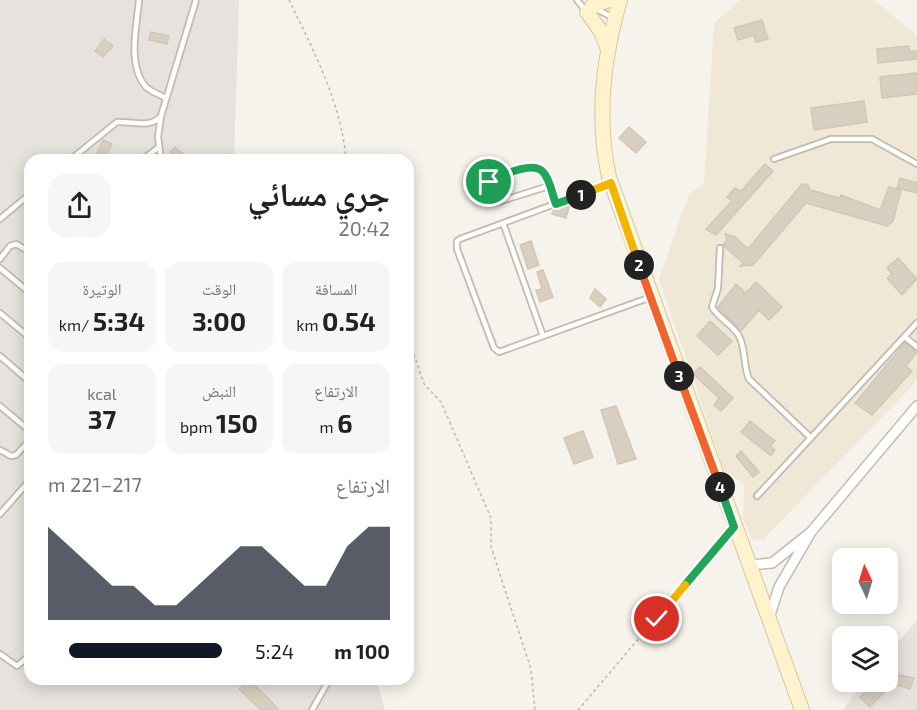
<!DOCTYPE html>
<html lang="ar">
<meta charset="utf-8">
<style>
:root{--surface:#fff;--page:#f6f6f6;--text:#222;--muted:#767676;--accent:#111827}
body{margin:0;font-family:"Exo 2","Noto Naskh Arabic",sans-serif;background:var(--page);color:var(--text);direction:rtl;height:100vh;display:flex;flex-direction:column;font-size:22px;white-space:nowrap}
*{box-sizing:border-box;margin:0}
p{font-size:20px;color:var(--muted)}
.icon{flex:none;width:33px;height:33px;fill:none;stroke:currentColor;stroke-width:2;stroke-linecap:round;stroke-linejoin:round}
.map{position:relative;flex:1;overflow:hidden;direction:ltr}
.panel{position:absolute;left:24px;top:154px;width:390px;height:531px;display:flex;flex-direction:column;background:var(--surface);border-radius:18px;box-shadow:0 3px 15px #0003;direction:rtl}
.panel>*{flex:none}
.needle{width:39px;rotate:356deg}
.fabs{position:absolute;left:832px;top:548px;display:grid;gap:12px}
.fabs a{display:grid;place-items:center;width:66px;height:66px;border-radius:12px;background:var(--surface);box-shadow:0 3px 15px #0003;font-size:30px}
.pin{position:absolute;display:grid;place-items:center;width:51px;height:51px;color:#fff;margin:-26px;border:3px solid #fff;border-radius:50%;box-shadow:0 2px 6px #0007}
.km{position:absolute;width:30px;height:30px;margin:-15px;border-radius:50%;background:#222;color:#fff;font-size:16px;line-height:30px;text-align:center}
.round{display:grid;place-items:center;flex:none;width:63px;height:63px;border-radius:18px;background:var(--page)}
.overview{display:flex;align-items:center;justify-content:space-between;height:102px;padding:0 24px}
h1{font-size:33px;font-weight:700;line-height:45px}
.figures{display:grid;grid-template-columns:repeat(3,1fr);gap:9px;height:102px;padding:6px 24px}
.figures div{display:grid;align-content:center;border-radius:15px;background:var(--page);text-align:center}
.figures b{font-size:26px;font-weight:700}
.figures small{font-size:16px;font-weight:400}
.figures p{font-size:16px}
.chart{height:168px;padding:12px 24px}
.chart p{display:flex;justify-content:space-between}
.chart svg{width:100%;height:108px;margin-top:6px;fill:var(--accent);opacity:.7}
ul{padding:0 24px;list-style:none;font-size:20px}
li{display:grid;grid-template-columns:96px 72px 1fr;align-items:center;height:45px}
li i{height:15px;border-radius:8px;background:var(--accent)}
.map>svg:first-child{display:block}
</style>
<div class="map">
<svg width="917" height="710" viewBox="0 0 917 710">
<rect width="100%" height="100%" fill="#f6f3ec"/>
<path fill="#e6e2dd" d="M0 0H239L234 160H30V680H376L385 710H0Z
M917 620V710H843L865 681H888V654Z"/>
<path fill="#efe8d6" d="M740 0H873L917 35V381L763 540 752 539 743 519 744 484 724 470 659 279 689 194 704 183 714 23Z"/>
<path fill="#d8cfc1" stroke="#d3c7b4" stroke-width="1.5" d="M762 20 768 39 756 42 754 35 738 40 734 28Z
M151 32 169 36 167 44 149 40Z
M104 39 113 46 103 57 95 51Z
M909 46V51H917V59L878 63 877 49Z
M917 73V94L882 98 880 77Z
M864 101 867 122 814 130 811 108Z
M629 127 646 142 636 153 619 138Z
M103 140 112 144 104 160H94Z
M175 147 190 160H179L170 152Z
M765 164 773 171 716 235 706 229 732 201 727 197 735 188 741 191Z
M900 178 917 183V193L897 188Z
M802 184 808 185 810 190 840 198 841 195 880 210 889 187 901 190 893 221 887 226 806 203 753 265 740 266 743 263 723 245 727 240 725 234 735 237 748 249Z
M563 206 569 207 566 218 552 214 554 209Z
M531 241 539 265 528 269 520 245Z
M898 258 917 279 902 295 887 278 892 274 887 268Z
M543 270 553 297 540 302 536 290 542 289 537 272Z
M756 282 782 307 769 320 759 310 741 331 718 307 736 284 746 293Z
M595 289 606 299 600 307 590 298Z
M710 321 732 341 718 355 697 336Z
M905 343 917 352 906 366 912 371 872 415 855 403Z
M700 367 733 398 721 411 714 405 719 398 693 374Z
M616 406 636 459 618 464 601 410Z
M750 421 775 441 770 446 775 450 771 456 741 432Z
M583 431 593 457 574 464 564 438Z
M741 451 759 472 753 477 736 456Z
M895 674 914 678 910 689 892 683Z
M249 680 272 702 278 710H261L239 689Z
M876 681H889L892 684 870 707 860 697Z"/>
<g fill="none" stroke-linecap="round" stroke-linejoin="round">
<defs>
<path id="service" d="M139 0C137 26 127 63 145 86 149 91 159 94 165 98
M577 0 587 12
M596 9 612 17
M161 116 158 137 161 160
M774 159 831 139H872L917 164
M70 160 117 122C133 121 150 129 161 116L196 0
M142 160 159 147
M609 184 460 239 457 241V249L494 348 499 352 651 297
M549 186 498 202 492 200 488 184C495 176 536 161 544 173 549 179 551 191 554 199L556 204
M0 219 30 194
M503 223 543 336
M720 248 718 288 712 307C719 319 733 325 739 336 746 349 743 366 749 379L811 438
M0 259 10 246 16 244 30 252
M0 268 30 293
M0 313 30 338
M905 337 917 347
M0 356 30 382
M0 406 30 431
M0 450 11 456 16 455 30 440
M757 496 917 323
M0 514 30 480
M0 654 17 666 30 655
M312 710 329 680"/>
<path id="minor" d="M811 532 917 406
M748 565 772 563 811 532 779 587 769 618"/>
<path id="secondary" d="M620 0C603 58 596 118 609 177L802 710
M592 6 609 0
M587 12 600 30 608 49"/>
</defs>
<use href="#service" stroke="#c2bbae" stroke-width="8"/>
<use href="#minor" stroke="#c2bbae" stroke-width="12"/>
<use href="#secondary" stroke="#d6c79b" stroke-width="16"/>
<path stroke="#c4b79f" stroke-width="1.5" stroke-dasharray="3 3" stroke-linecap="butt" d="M289 0C313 49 342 105 346 160
M408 337 424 384 441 402 491 518V547L531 669 535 710
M578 710 727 535"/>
<use href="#service" stroke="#fff" stroke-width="4.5"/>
<use href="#minor" stroke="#fff" stroke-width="9"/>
<use href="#secondary" stroke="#fff3cd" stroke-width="14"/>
</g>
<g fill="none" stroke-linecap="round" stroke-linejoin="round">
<defs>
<path id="split-1" d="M489 182C500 176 533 160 543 172 550 179 552 194 556 204L581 195"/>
<path id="split-2" d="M581 195 611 183 639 265"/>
<path id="split-3" d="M639 265 679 376"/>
<path id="split-4" d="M679 376 720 487"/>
<path id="split-5" d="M685 585 734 527 720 487"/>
<path id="split-6" d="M657 619 685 585"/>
</defs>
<use href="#split-1" stroke="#fff" stroke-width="12"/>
<use href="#split-2" stroke="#fff" stroke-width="12"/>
<use href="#split-3" stroke="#fff" stroke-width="12"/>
<use href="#split-4" stroke="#fff" stroke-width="12"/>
<use href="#split-5" stroke="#fff" stroke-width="12"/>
<use href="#split-6" stroke="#fff" stroke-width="12"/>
<use href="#split-1" stroke="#22a559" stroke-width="8"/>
<use href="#split-2" stroke="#f5b400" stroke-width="8"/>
<use href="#split-3" stroke="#f0652b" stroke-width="8"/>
<use href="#split-4" stroke="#f0652b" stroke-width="8"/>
<use href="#split-5" stroke="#22a559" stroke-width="8"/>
<use href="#split-6" stroke="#f5b400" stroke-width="8"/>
</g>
</svg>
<div class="fabs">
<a><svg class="needle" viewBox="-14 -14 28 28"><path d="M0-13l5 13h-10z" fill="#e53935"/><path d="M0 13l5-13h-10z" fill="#767676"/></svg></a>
<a><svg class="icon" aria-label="layers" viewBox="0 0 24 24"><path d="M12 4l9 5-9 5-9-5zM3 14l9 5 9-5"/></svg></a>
</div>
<div class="pin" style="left:489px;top:182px;background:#1e9e55"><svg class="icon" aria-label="arrive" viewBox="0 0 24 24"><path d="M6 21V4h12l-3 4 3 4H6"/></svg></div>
<div class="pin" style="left:657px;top:619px;background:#d93025"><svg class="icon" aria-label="check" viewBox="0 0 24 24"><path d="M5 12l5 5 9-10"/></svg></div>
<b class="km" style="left:581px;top:195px">1</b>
<b class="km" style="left:639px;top:265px">2</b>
<b class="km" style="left:679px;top:376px">3</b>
<b class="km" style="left:720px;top:487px">4</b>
<section class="panel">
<div class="overview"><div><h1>جري مسائي</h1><p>20:42</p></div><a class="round"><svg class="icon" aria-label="share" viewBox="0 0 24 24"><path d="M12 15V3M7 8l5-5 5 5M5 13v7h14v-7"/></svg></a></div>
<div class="figures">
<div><p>المسافة</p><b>0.54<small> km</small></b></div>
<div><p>الوقت</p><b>3:00</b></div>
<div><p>الوتيرة</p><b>5:34<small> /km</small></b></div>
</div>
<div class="figures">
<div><p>الارتفاع</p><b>6<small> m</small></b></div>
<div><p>النبض</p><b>150<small> bpm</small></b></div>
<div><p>kcal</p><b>37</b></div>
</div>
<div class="chart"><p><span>الارتفاع</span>217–221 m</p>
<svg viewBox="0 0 160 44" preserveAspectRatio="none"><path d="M0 44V6L10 14L20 22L30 30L40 30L50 38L60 38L70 30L80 22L90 14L100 14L110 22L120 30L130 30L140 14L150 6L160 6V44z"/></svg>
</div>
<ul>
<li><b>100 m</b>5:24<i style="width:88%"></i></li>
</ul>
</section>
</div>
